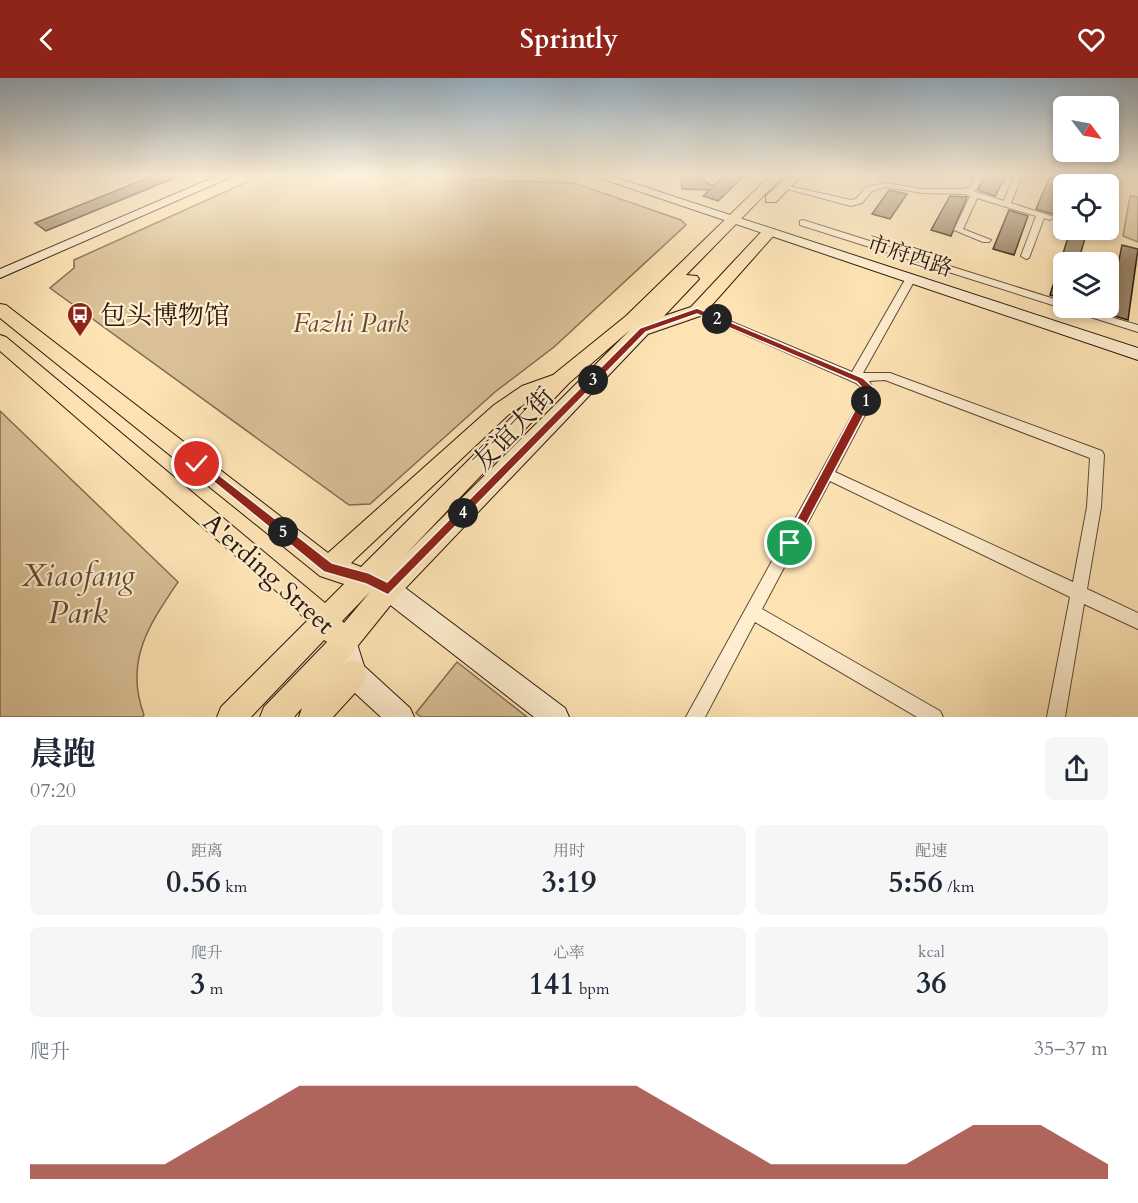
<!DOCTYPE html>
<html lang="zh">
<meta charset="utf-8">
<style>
:root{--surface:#fff;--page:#f6f6f7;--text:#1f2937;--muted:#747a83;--accent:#8f2418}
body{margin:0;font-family:Cardo,"Noto Serif SC",serif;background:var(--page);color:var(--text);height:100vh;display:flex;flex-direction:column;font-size:22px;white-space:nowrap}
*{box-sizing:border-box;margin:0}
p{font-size:20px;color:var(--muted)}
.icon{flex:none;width:33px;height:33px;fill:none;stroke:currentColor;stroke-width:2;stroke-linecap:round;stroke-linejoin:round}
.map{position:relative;height:639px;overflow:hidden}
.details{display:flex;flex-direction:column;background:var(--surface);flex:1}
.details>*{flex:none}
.needle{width:39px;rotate:122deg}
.tools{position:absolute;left:1053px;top:18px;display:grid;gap:12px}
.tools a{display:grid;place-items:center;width:66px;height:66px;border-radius:9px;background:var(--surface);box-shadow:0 3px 9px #0003;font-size:30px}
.pin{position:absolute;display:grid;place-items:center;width:51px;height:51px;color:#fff;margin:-26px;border:3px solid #fff;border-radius:50%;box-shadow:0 2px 6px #0007}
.km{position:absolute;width:30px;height:30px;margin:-15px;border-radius:50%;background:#222;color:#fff;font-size:16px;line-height:30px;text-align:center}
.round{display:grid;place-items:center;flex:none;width:63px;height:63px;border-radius:9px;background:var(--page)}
.overview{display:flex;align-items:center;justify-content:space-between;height:102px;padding:0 30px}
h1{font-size:33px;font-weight:700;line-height:45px}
.figures{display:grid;grid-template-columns:repeat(3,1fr);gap:9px;height:102px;padding:6px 30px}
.figures div{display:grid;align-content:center;border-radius:9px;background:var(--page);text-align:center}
.figures b{font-size:30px;font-weight:700}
.figures small{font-size:16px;font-weight:400}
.figures p{font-size:16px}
.chart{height:168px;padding:12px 30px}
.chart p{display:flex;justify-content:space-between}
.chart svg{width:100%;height:108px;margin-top:6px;fill:var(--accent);opacity:.7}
header{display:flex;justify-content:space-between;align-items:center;height:78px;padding:0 30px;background:var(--accent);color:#fff;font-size:27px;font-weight:700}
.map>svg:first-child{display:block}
</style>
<header><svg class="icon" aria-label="back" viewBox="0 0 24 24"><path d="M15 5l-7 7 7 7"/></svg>Sprintly<svg class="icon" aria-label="heart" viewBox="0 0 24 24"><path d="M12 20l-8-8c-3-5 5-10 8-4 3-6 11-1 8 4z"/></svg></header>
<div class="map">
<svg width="1138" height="639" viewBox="0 0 1138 639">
<rect width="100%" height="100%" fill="#fde3b4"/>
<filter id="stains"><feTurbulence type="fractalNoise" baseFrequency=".00333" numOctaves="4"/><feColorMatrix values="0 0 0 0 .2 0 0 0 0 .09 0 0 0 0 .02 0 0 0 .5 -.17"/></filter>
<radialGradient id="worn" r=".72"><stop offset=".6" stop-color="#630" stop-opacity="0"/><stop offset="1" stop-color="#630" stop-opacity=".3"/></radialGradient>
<path fill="#d9c097" stroke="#816c52" stroke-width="1.5" d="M260 98H360L574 105 681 142 686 147 554 269 495 314 370 426 349 427 50 210 74 190V182Z
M1130 118 1138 119V164L1123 158Z
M0 333 178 504C149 547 124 583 144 637L142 639H0Z
M457 584 527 639H421L416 635Z"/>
<path fill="#978163" stroke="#29170c" stroke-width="1.5" d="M153 98H179L46 153 35 145Z
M681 98H698L713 108 725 98H744L718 123 703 118 710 112 682 111Z
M986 98H1006L995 118 978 112Z
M1050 98H1070L1066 106H1064V115L1056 137 1036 131Z
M889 112 907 116 890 141 872 136Z
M950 118 967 119 951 158 931 152Z
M1009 132 1028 138 1014 177 993 171Z
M1070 153 1086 157 1078 184H1064V221L1050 217Z
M1122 167 1138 171 1128 242 1108 236Z"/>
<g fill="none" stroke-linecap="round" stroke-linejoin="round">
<defs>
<path id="street" d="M975 98H983L977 110 973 113 1004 123 1014 98H1022L1011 125 1054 139 1050 142 1044 140 1029 180 1026 181 1021 178 1036 138 977 120 963 151 991 162 989 164H983L954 152 970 118 965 116 923 115 885 109 872 113 862 125 851 128 780 109 784 107 851 122 856 121 866 109 885 105 923 111H964L970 109Z
M803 142 1064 224V230H1079L1138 247V254L800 147V143Z
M911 197 916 200 863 295H890L1102 373 1104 377 1101 429 1087 511 1138 535V551L1084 526 1065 639H1047L1070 519 830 403 762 531 940 633 943 639H917L755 544 705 639H686L864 316 862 310 856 305 692 233 697 230 701 231 852 294 906 200ZM885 302 1090 380 1087 429 1073 504 835 394 876 316 869 303Z"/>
<path id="secondary" d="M217 98H233L0 200V191Z
M594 98H611L1138 270V282Z
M388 500 396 503 565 630 569 639H534L380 519 376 511 380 503Z
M345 553 354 556 364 588 410 630 414 639H381L344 605 333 565 336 556Z"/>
<path id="primary" d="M770 98H783L686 197 697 198 699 201 664 238 691 229 764 151H774L776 154 774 157 703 237 648 256 397 519 343 586 353 582 363 586 367 596 363 606 333 639H299L302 630 294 639H260L264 629 327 564 324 562 251 639H217L221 629 307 543 290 525 0 273V257L6 259 325 525 344 506 320 498 0 240V226L6 227 328 475 494 327 522 308 553 297 626 238ZM630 252 405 477 569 305ZM526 325 361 489 351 485 508 337ZM370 514 344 545 342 543Z
M788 98H801L776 124H766V118Z"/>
</defs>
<use href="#street" stroke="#5e4a36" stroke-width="2"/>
<use href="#secondary" stroke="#29170c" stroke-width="2"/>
<use href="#primary" stroke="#29170c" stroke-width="2"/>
<use href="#street" fill="#feedce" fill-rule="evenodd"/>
<use href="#secondary" fill="#feedce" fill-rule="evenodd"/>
<use href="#primary" fill="#fde3b4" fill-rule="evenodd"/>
</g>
<linearGradient id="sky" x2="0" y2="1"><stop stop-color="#93abbc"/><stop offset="0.52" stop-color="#fef2dd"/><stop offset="1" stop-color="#fef2dd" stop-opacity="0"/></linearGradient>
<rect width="1138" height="187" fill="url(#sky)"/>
<path fill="#8f2418" stroke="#fff" stroke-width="1.5" d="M697 230 863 300 873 309 875 316 794 469 790 470 784 465 865 313 857 304 697 236 646 254 388 517 366 506 324 494 192 386 197 382 201 383 332 485 369 495 387 504 640 250Z"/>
<defs>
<symbol id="bus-pin" viewBox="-11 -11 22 30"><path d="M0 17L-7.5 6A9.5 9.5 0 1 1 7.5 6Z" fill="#8f2418" stroke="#feedce"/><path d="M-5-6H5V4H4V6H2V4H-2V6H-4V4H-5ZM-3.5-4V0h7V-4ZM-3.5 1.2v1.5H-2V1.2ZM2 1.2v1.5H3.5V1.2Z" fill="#fff"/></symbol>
</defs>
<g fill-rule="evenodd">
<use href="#bus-pin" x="65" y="222" width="30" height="40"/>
</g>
<g text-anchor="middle" stroke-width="4.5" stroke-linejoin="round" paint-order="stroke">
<g font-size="22" fill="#29170c" stroke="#feedce">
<text transform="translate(910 177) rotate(18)" y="8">市府西路</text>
</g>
<g font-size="26" fill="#29170c" stroke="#feedce" text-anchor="start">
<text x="100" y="246">包头博物馆</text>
</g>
<g font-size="26" font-style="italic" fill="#5e4a36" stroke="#feedce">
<text x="351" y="254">Fazhi Park</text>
</g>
<g font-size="26" fill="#29170c" stroke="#feedce">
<text transform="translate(513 351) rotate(-46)" y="9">友谊大街</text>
<text transform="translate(269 495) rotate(42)" y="9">A'erding Street</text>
</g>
<g font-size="32" font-style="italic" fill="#5e4a36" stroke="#feedce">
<text x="78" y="508">Xiaofang<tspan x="78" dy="37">Park</tspan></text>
</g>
</g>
<rect width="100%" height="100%" filter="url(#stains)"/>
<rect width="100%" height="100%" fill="url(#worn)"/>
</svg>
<div class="tools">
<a><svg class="needle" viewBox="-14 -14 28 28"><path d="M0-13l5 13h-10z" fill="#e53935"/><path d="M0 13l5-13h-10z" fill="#747a83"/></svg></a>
<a><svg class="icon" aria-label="locate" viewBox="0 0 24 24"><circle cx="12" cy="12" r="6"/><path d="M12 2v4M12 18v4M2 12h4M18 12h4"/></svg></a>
<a><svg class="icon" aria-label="layers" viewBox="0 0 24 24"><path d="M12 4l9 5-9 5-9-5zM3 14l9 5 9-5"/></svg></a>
</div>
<div class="pin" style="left:790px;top:465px;background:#1e9e55"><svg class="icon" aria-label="arrive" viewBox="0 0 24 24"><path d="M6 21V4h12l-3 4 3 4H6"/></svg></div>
<div class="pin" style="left:197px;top:386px;background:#d93025"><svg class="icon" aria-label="check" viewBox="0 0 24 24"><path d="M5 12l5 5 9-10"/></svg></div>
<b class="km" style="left:866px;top:323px">1</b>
<b class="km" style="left:717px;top:241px">2</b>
<b class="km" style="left:593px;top:302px">3</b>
<b class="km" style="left:463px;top:435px">4</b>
<b class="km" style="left:283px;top:454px">5</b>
</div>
<section class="details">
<div class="overview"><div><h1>晨跑</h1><p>07:20</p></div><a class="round"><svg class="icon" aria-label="share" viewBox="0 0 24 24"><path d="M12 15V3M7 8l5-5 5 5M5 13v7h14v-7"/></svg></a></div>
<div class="figures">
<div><p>距离</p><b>0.56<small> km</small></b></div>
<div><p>用时</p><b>3:19</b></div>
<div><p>配速</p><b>5:56<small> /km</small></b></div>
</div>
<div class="figures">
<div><p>爬升</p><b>3<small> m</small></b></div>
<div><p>心率</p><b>141<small> bpm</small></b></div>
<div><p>kcal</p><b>36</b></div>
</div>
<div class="chart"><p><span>爬升</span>35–37 m</p>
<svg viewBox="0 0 160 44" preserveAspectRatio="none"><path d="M0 44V38L10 38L20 38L30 22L40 6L50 6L60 6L70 6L80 6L90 6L100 22L110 38L120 38L130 38L140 22L150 22L160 38V44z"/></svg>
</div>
</section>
